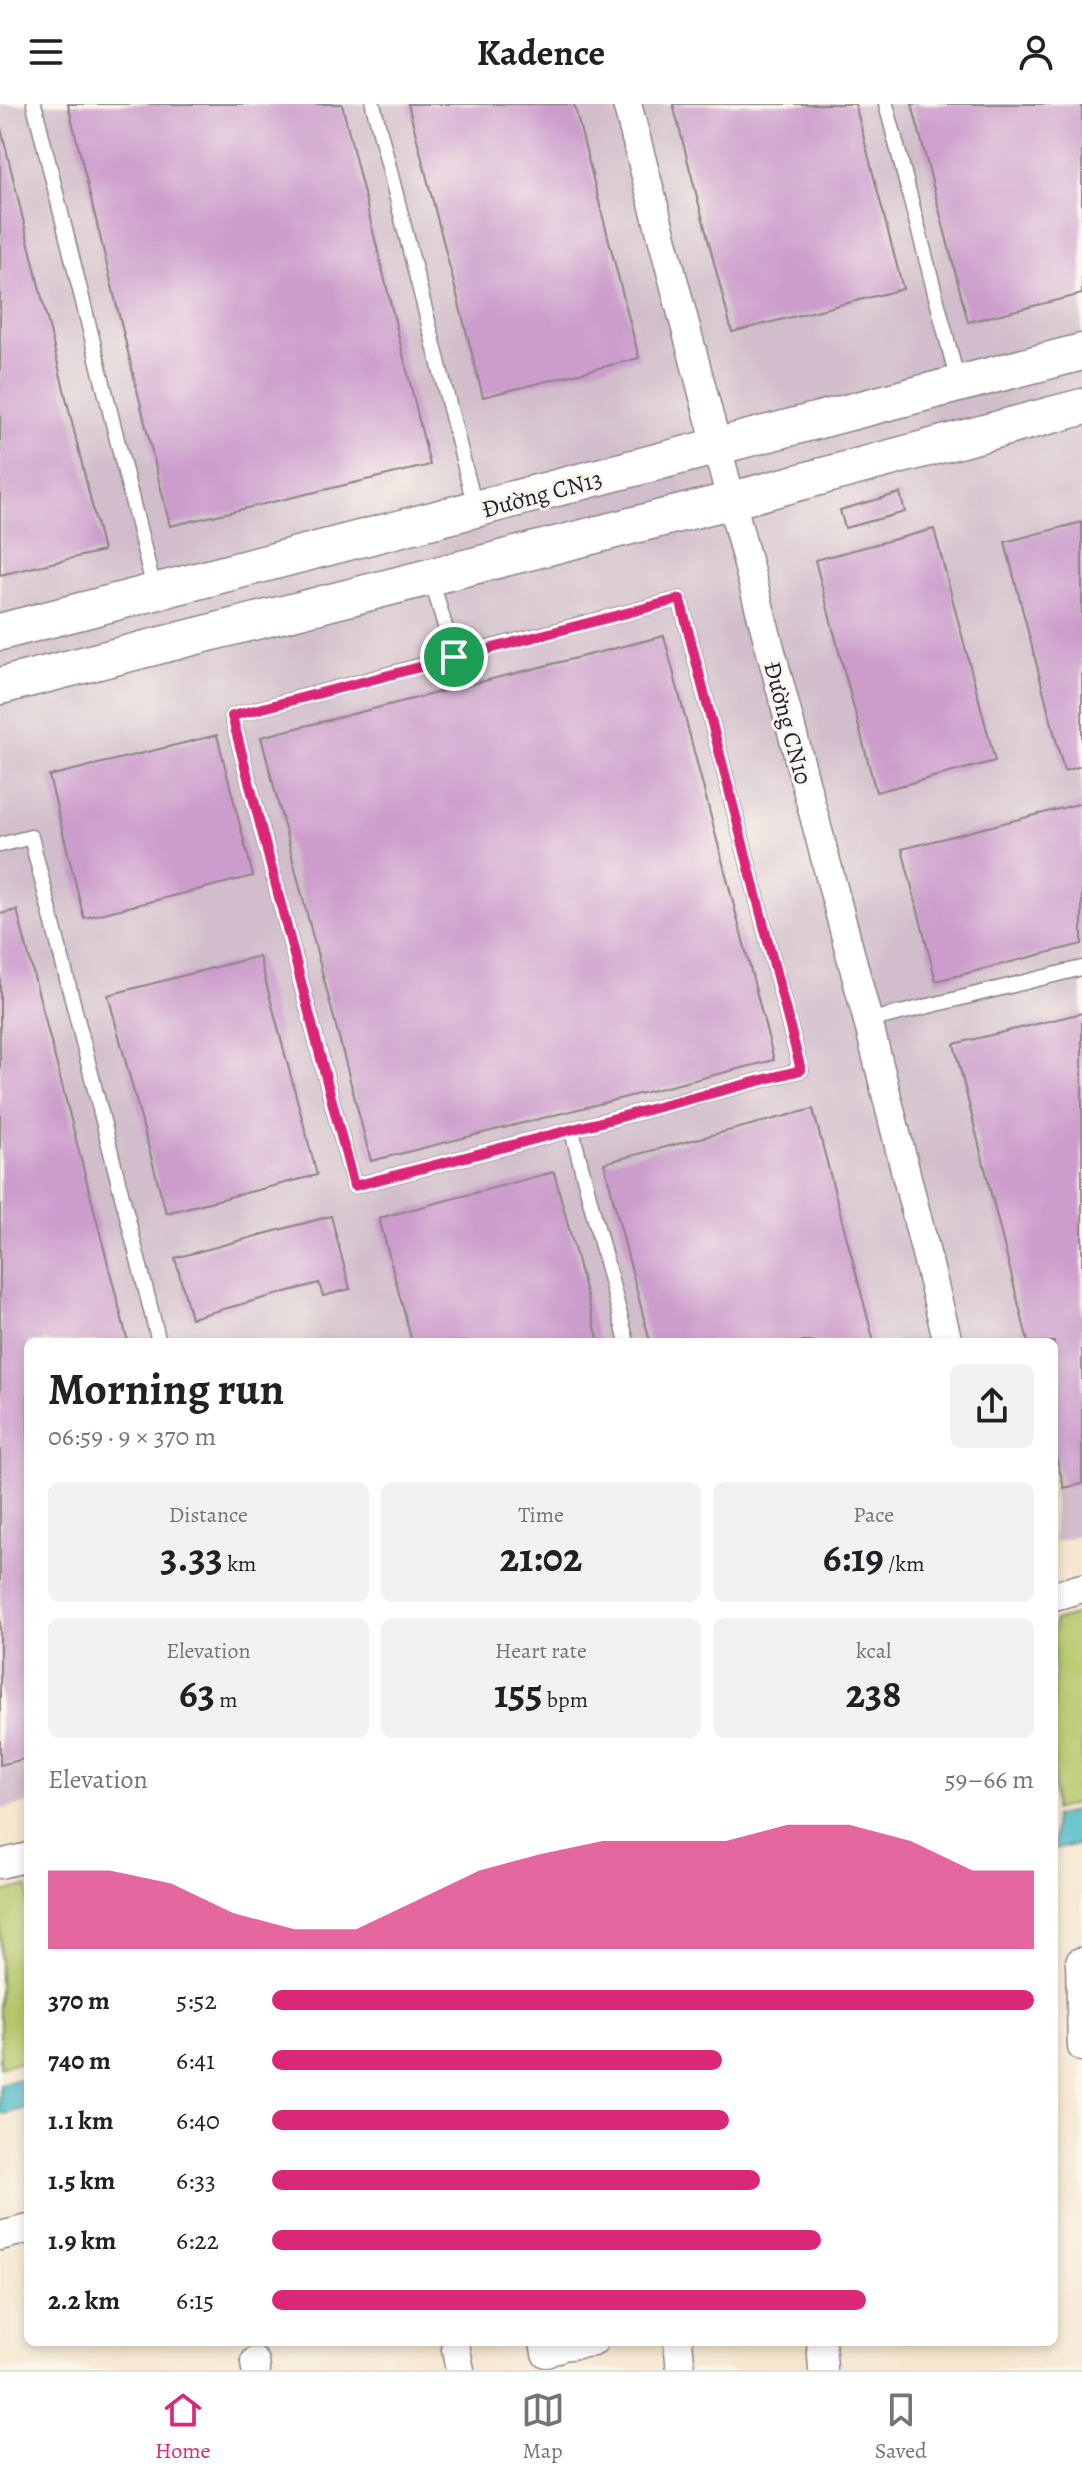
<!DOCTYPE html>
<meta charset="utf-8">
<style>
:root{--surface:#fff;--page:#f2f2f2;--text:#202124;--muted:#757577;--line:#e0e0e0;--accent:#db2777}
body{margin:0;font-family:Alegreya,serif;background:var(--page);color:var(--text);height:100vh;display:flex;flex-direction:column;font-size:30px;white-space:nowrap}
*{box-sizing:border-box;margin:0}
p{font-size:26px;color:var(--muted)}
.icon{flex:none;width:44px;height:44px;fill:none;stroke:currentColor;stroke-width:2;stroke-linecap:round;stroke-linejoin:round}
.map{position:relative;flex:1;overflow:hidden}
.panel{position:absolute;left:24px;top:1234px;width:1034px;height:1008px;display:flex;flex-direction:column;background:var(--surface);border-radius:12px;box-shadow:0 4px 12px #0003}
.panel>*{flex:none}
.pin{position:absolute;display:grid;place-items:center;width:68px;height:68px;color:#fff;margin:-34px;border:4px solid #fff;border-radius:50%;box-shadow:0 2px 8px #0007}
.round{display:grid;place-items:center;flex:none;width:84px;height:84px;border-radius:12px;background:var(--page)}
.headline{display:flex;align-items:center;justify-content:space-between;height:136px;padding:0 24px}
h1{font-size:44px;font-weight:700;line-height:60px}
.stats{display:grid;grid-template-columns:repeat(3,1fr);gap:12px;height:136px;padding:8px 24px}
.stats div{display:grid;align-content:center;border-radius:12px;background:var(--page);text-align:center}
.stats b{font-size:40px;font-weight:700}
.stats small{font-size:22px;font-weight:400}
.stats p{font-size:22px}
.chart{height:224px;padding:16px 24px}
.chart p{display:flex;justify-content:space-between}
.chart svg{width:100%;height:144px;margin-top:8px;fill:var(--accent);opacity:.7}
ul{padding:0 24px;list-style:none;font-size:26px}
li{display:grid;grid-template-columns:128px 96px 1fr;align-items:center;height:60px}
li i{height:20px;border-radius:10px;background:var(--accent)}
header{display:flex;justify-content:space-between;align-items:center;height:104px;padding:0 24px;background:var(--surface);font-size:36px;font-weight:700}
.dock{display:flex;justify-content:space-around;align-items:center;height:112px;border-top:2px solid var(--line);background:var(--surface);font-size:22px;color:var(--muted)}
.dock a{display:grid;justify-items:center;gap:4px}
.dock .on{color:var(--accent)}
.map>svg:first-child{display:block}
</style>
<header><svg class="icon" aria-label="menu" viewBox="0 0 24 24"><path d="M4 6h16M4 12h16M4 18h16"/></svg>Kadence<svg class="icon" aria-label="person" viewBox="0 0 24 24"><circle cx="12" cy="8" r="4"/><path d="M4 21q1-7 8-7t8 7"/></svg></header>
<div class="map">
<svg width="1082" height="2266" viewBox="0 0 1082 2266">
<rect width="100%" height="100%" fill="#fbf7ec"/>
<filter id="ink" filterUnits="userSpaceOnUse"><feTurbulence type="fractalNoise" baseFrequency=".0125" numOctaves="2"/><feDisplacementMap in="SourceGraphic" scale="16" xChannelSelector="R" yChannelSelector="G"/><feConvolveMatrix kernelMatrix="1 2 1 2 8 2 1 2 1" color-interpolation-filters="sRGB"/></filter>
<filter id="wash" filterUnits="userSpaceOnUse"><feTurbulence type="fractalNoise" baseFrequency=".006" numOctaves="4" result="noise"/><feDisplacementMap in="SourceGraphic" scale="32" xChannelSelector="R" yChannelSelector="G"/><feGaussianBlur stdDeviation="1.8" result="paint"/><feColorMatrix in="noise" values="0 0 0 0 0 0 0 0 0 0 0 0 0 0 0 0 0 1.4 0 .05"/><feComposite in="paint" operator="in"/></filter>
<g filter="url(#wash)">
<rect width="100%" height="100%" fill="#f6e6cf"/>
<path fill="#d1bdcb" d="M0 0H1082V1431L1054 1438V1238H28V1699L0 1706Z"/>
<path fill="#b6c86b" stroke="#6c7553" stroke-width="2" d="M1082 1509V1698L1054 1706V1517Z
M28 1782V1956L0 1963V1790Z"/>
<path fill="#4dbac7" stroke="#386e81" stroke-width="2" d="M1082 1705V1739L1054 1746V1713Z
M28 1973V2004L0 2011V1980Z"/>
<g id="blocks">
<path fill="#cc9dcc" d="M68 0H342L430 361 170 422Z
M408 0H574L639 254 483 293Z
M673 0H855L903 185 732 228Z
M912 0H1082V190L968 218Z
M0 20 103 447 0 471Z
M900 389 905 408 845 424 840 406Z
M1082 418V662L1064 667 1005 438Z
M934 425 995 657 876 688 815 456Z
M664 532 774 956 371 1057 261 633Z
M217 631 253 772 84 814 49 672Z
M1082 699V840L936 877 902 745Z
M17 806 128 1238H28V1654L0 1661V810Z
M259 852 317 1071 166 1109 108 891Z
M1082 909V1380L1064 1384 1054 1343V1238H1028L954 940Z
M813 1005 874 1238H650L604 1059Z
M554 1068 599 1238H412L379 1114Z
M331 1112 350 1185 323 1192 319 1179 191 1214 175 1154Z"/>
</g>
</g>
<g filter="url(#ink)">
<use href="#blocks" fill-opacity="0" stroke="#8c8485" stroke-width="2"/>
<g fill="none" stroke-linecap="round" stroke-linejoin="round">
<defs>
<path id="service" d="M34 0 155 489
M373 0 475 403
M886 0 958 278
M431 474 454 553 232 612 354 1082 801 966 680 495 454 553
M0 741 31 733 159 1238
M868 917 1082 864
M572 1027 627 1238"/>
<path id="minor" d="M627 0 868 917 948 1238
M1054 1492 1082 1484
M0 1760 28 1753
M1080 1858 1082 1943
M0 2132 28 2125
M544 2238 546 2249 561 2242 593 2238
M678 2238 681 2266
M821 2238 823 2266
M456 2246 460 2266
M255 2258 256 2266"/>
<path id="tertiary" d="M0 528 1082 248
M0 582 729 397 1082 303"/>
</defs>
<use href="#service" stroke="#8c8485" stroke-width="17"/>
<use href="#minor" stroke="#8c8485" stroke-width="31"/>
<use href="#tertiary" stroke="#8c8485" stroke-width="39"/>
<use href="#service" stroke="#fff" stroke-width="14"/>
<use href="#minor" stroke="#fff" stroke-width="28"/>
<use href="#tertiary" stroke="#fff" stroke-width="36"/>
</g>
</g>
<g fill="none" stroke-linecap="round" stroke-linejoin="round" filter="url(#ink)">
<defs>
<path id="route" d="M680 495 801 966 354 1082 232 612Z"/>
</defs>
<use href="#route" stroke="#fff" stroke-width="16"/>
<use href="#route" stroke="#db2777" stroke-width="10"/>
</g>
<g text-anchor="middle" stroke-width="6" stroke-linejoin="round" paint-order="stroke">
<g font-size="24" fill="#22223b" stroke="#fbf7ec">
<text transform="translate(542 390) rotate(-15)" y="8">Đường CN13</text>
<text transform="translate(788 619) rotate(75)" y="8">Đường CN10</text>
</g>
</g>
</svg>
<div class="pin" style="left:454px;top:553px;background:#1e9e55"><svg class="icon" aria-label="arrive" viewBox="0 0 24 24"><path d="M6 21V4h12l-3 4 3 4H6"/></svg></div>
<section class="panel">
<div class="headline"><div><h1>Morning run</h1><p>06:59 · 9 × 370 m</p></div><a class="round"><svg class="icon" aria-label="share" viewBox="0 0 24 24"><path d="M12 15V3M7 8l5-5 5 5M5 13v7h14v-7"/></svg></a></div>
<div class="stats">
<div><p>Distance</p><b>3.33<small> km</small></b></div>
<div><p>Time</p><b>21:02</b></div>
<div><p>Pace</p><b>6:19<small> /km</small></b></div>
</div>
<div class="stats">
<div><p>Elevation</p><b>63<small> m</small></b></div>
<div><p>Heart rate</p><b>155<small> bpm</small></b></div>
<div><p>kcal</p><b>238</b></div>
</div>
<div class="chart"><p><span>Elevation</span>59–66 m</p>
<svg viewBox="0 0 160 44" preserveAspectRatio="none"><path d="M0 44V20L10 20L20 24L30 33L40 38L50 38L60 29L70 20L80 15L90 11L100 11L110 11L120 6L130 6L140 11L150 20L160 20V44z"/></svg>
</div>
<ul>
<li><b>370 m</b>5:52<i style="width:100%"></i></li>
<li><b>740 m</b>6:41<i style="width:59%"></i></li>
<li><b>1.1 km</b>6:40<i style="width:60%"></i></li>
<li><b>1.5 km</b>6:33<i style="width:64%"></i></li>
<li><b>1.9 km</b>6:22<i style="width:72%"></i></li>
<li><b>2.2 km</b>6:15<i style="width:78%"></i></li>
</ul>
</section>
</div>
<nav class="dock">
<a class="on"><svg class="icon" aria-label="home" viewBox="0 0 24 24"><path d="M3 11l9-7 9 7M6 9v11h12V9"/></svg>Home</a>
<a><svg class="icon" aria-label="map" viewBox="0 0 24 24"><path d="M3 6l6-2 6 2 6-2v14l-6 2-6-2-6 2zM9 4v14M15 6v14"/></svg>Map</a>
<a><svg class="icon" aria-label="saved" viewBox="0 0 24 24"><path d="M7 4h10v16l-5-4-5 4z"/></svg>Saved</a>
</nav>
